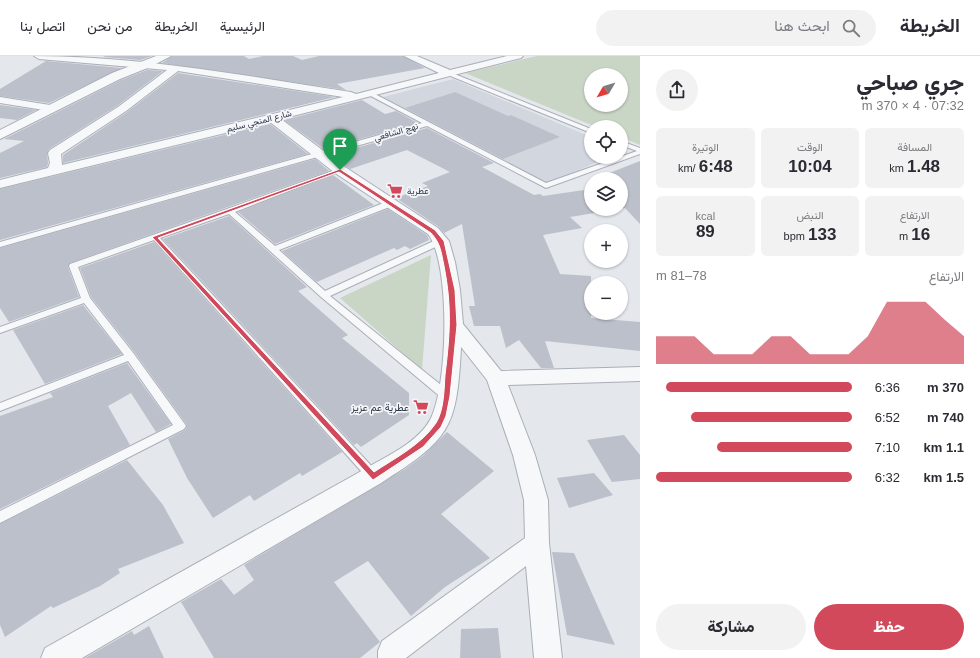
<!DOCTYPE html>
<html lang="ar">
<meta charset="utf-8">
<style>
:root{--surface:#fff;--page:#f2f2f3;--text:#2b2b33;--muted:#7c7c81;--line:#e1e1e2;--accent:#d1495b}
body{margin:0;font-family:Arial,Vazirmatn,sans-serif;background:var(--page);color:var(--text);direction:rtl;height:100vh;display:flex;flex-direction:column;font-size:15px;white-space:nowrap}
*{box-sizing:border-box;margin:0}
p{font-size:13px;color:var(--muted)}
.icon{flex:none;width:22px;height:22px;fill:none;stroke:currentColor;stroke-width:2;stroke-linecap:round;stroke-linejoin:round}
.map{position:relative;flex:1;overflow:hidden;direction:ltr}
.side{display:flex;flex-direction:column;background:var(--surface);width:340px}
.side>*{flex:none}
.needle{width:26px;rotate:232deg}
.buttons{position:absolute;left:584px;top:12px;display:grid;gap:8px}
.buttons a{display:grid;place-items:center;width:44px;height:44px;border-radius:50%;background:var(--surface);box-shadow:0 1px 3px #0004;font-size:20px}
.pin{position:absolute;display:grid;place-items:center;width:34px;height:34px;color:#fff;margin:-41px -17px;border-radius:50% 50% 50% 0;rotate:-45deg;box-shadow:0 0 4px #0007}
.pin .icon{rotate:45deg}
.round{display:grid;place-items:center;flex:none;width:42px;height:42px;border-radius:21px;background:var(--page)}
.overview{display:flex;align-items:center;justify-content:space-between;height:68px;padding:0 16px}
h1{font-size:22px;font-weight:800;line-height:30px}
.metrics{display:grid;grid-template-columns:repeat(3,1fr);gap:6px;height:68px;padding:4px 16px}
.metrics div{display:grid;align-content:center;border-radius:6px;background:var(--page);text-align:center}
.metrics b{font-size:17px;font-weight:800}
.metrics small{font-size:11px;font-weight:400}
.metrics p{font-size:11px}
.chart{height:112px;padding:8px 16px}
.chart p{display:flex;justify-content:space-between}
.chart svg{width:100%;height:72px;margin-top:4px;fill:var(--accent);opacity:.7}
.button{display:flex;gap:8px;margin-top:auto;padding:8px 16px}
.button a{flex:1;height:46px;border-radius:24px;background:var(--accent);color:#fff;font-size:16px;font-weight:800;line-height:46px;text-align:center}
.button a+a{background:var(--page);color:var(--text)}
ul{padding:0 16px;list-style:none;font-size:13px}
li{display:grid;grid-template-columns:64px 48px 1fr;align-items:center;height:30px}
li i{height:10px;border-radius:5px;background:var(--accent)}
header{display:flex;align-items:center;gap:24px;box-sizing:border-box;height:56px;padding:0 20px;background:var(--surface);border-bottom:1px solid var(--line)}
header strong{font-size:19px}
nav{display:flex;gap:22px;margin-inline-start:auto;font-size:14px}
.search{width:280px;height:36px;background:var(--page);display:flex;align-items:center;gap:10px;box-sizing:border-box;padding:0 14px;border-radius:22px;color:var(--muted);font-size:15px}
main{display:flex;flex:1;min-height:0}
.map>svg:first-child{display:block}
</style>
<header>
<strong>الخريطة</strong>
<div class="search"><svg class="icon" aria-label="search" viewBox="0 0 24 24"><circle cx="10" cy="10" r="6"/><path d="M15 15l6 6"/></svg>ابحث هنا</div>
<nav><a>الرئيسية</a><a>الخريطة</a><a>من نحن</a><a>اتصل بنا</a></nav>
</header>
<main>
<section class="side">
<div class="overview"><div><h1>جري صباحي</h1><p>07:32 · 4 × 370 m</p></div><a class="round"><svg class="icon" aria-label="share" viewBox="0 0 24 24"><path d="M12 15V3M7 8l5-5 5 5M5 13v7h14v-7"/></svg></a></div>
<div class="metrics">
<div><p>المسافة</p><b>1.48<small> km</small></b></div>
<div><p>الوقت</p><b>10:04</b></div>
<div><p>الوتيرة</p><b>6:48<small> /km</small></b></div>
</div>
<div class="metrics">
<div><p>الارتفاع</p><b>16<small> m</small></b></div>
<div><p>النبض</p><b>133<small> bpm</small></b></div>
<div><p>kcal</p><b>89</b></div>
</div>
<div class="chart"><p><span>الارتفاع</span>78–81 m</p>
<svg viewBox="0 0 160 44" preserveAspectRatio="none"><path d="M0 44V27L10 27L20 27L30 38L40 38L50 38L60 27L70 27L80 38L90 38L100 38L110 27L120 6L130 6L140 6L150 17L160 27V44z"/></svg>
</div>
<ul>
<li><b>370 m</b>6:36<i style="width:95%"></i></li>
<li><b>740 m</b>6:52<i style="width:82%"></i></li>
<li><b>1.1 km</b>7:10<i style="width:69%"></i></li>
<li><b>1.5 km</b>6:32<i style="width:100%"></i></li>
</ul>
<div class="button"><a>حفظ</a><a>مشاركة</a></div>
</section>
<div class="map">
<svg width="640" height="602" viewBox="0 0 640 602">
<rect width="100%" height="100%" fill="#e4e7ec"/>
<path fill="#d2d6de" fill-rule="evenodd" d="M453 23 591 81V101H609L547 128 383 41ZM455 36 498 63 511 59 559 81 505 102 406 52Z"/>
<path fill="#c9d6c5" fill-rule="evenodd" d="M537 0H640V89L621 81V71H596L465 17ZM591 19H621V49H591Z
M431 199 422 314 340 242Z"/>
<path fill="#bbc0ca" d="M105 0H152L140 4 103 1Z
M172 0H244L249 3 263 0H293L302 4 319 0H403L425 12 337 28 346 34 162 7Z
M46 5 122 12 49 47 0 40V33Z
M147 14 163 15 117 50 49 93 47 97 48 107 47 111 0 122V97L24 85 4 83 121 24Z
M178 17 335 41 63 107V99L127 56Z
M455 36 508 60 511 59 560 81 503 103 405 52Z
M362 44 385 58 396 55 418 67 324 93 284 64Z
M0 49 36 54 17 64 0 62Z
M270 68 308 98 0 184V133Z
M427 72 494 107 482 111 534 139 540 138 543 140 591 133V153H621V123H594L640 105V168L625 152 570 161 582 172 543 179 560 218 591 220V262L640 266V295L545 285 554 312H541L519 284 506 292 500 270H474L469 250H475L462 168 444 177 439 171 396 142 428 130 422 127 450 116 407 94 350 113 331 99Z
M315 103 329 115 70 207 68 211 79 241 9 266 0 252V192Z
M333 119 374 149 275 188 238 156Z
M388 153 427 179 429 184 410 193 405 190 397 194 394 192 317 226 282 195Z
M229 160 307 231 298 235 348 279 342 282 409 337V359L361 391 357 387 354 389 163 183Z
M154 186 342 396 302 420 300 417 254 445 250 439 213 462 187 422 168 383 185 374 187 369 135 297 91 241 80 212Z
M83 249 122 298 45 328 13 274Z
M127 307 171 368 156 376 131 337 108 350 130 389 0 453V360L53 341 50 337Z
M447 376 494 415 441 458 490 502 445 531 411 560 368 505 334 526 380 586 360 602H214L181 546 221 523 234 539 254 524 244 509 405 413 423 400Z
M624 379 640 399V423L612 426 587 384Z
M127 404 163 449 184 487 118 513 120 517 100 530 53 552 51 550 5 581 0 569V468Z
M594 417 613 439 569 452 557 422Z
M552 496 574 497 615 589 567 579Z
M149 570 164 602H85L132 575 134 579Z
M498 572 501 602H460L461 573Z"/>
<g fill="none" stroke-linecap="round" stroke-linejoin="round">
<defs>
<path id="service" d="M448 17H452L591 73V77L448 19Z
M371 36 546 127 637 95 621 89V85L640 92V98L546 132 427 70 0 191V186L422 67 369 39 368 38Z
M338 113 343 114 235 156 275 190 386 146H392V150L279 194 325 235 438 183H444V187L330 240 451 337 452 340 451 343H443L321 241 229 158 160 182 377 416 379 420 377 424 373 425 369 424 154 184 78 211 90 242 134 298 184 367 186 370 184 373 0 467V455L173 369 128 305 0 355V347L124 299 84 247 0 277V271L81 242 69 210 70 208 227 153Z"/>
<path id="minor" d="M34 0C141 0 246 20 351 36L356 38 439 17 404 0H417L450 14 507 0H523L521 2 281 63 345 111 438 172 449 185 455 206 460 234 463 268 501 315 640 311V325L508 329 535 399 548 444 549 487 562 602H534L526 510 406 602H378V595L382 585 525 482 524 444 513 399 487 324 461 291C457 373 450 383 381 427L82 602H41L45 592 365 413C387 400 417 387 430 364 448 331 451 208 428 178L335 117 270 66 0 132V124L48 112 50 107 48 97 50 94 118 51 167 14 39 3ZM178 15 343 41 62 109 61 98 126 55Z
M0 41 50 49 56 52 50 55 0 47Z"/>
<path id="tertiary" d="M156 0H171L150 11 120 23 0 83V74L112 17Z"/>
</defs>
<use href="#service" stroke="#a9aeb7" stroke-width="2"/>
<use href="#minor" stroke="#a9aeb7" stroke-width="2"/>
<use href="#tertiary" stroke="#a9aeb7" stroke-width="2"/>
<use href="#service" fill="#f7f8fa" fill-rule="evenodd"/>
<use href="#minor" fill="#f7f8fa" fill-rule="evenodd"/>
<use href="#tertiary" fill="#f7f8fa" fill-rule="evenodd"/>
</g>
<path fill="#d1495b" stroke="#fff" fill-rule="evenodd" d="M340 113 435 174 444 185 455 234 457 269 450 340 446 360 441 371 423 391 373 424 152 181ZM339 116 431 177C441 188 441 196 444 210 452 250 450 279 445 319 444 334 444 354 436 367 421 389 395 402 374 416L158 182Z"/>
<defs>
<symbol id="supermarket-bare" viewBox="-9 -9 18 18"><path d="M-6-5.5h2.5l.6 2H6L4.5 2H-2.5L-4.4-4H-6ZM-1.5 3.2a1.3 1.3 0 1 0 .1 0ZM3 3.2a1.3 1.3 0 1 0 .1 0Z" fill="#d1495b" stroke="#f4f6f9" stroke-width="2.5" paint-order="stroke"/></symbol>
</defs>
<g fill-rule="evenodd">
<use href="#supermarket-bare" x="384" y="124" width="22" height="22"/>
<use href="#supermarket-bare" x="410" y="340" width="22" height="22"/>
</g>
<g text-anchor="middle" stroke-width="3.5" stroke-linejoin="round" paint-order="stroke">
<g font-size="9" fill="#2b3445" stroke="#f4f6f9">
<text transform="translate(259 65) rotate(-14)" y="3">شارع المنجي سليم</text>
<text transform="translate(396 76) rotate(-16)" y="3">نهج الشافعي</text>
</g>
<g font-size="9" fill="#2b3445" stroke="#f4f6f9" text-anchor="start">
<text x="407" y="138">عطرية</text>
</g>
<g font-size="10" fill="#2b3445" stroke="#f4f6f9" text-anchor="end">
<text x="409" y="355">عطرية عم عزيز</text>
</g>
</g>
</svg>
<div class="buttons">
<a><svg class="needle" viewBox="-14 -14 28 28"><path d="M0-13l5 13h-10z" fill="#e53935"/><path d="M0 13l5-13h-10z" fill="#7c7c81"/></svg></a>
<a><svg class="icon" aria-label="locate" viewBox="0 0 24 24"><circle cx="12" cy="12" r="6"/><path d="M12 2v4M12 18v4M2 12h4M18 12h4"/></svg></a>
<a><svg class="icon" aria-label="layers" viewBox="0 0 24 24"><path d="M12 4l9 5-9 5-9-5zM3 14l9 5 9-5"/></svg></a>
<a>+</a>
<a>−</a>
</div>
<div class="pin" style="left:340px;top:114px;background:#1e9e55"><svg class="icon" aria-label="arrive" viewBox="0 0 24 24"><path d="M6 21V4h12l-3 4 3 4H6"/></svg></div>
</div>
</main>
